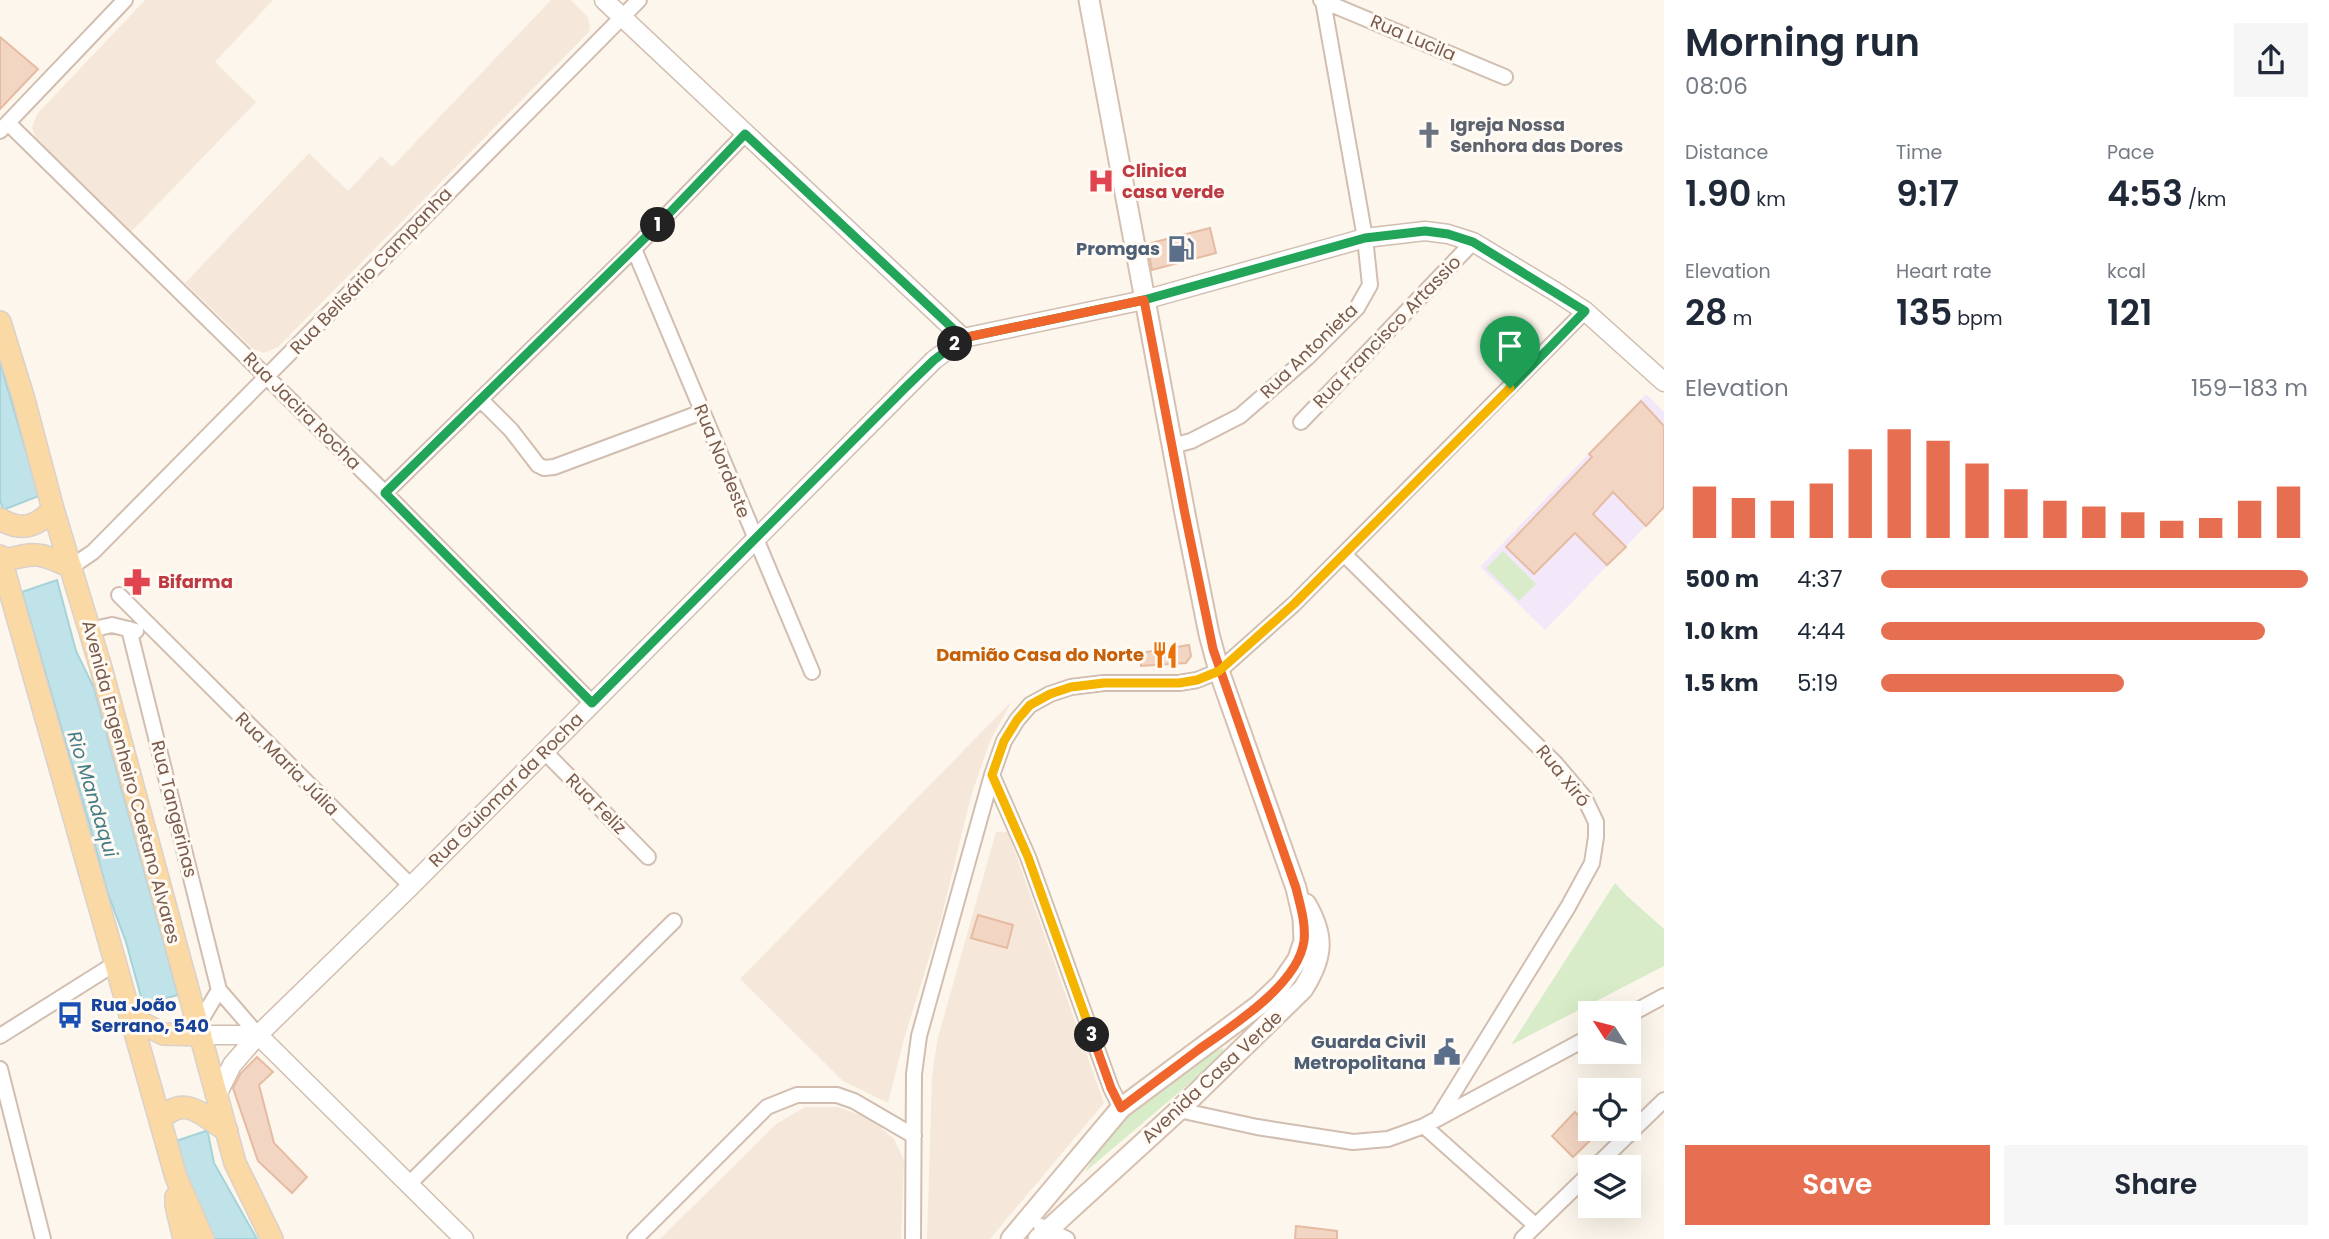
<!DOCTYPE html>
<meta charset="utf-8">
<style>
:root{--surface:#fff;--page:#f6f6f7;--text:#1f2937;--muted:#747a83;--accent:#e76f51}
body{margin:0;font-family:Poppins,sans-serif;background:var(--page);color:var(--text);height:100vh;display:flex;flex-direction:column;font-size:26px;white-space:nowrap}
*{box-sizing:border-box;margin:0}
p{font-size:23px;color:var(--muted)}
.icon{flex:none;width:38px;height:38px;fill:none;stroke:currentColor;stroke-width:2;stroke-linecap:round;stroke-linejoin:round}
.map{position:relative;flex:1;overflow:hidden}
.sheet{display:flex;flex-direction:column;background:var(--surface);width:665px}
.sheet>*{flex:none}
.needle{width:46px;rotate:306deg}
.tools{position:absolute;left:1578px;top:1001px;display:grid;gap:14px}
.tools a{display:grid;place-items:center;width:63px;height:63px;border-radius:0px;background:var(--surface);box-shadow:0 7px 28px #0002;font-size:35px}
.pin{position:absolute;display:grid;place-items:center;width:60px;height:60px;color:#fff;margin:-72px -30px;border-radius:50% 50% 50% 0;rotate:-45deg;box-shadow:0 0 7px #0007}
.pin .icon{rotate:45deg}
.km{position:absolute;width:35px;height:35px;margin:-18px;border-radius:50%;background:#222;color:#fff;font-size:19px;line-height:35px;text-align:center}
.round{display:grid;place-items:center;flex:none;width:74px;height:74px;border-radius:0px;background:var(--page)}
.headline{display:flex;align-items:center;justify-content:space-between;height:119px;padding:0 21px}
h1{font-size:38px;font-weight:600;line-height:52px}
.metrics{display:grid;grid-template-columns:repeat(3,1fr);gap:10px;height:119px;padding:7px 21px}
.metrics div{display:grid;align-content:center}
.metrics b{font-size:35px;font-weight:600}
.metrics small{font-size:19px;font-weight:400}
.metrics p{font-size:19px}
.chart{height:196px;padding:14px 21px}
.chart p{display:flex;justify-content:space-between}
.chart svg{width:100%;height:126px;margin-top:7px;stroke:var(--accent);stroke-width:6}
.primary-button{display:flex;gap:14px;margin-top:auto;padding:14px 21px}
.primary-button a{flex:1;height:80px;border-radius:0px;background:var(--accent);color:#fff;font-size:28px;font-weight:600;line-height:80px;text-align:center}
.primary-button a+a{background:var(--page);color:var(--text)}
ul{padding:0 21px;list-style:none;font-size:23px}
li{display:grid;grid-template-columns:112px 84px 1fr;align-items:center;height:52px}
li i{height:18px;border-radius:9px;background:var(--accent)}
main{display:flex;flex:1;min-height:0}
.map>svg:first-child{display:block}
</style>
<main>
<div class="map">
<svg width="1664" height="1239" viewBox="0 0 1664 1239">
<rect width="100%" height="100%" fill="#fdf6ec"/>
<path fill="#f5e8da" d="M145 0H273L215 62 256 102 131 232 37 141 32 128 37 114Z
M551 0H571L587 16 590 25 589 32 278 347 264 353 253 349 185 283 309 153 348 191 381 156 392 167Z
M1012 701 990 741 971 796 941 919 904 1039 888 1103 843 1081 740 979Z
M996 832H1008L1104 1103 990 1239H927L932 1077 937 1041Z
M805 1107H838L871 1119 894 1139 904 1160 901 1239H660L776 1124Z"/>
<path fill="#f3e8fa" d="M1646 394 1664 412V507L1545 630 1480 567Z"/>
<path fill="#d8ecc9" d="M1503 551 1536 584 1519 601 1486 568Z
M1615 883 1627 896 1664 929V966L1511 1045Z
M1223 1048 1224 1054 1085 1172 1110 1129 1204 1057Z"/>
<path fill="#bfe3e8" stroke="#a5d3da" stroke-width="2" d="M0 362 39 496 3 510 0 500Z
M57 580 76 651 94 688 178 995 143 1004 126 942 107 891 91 830 22 592Z
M206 1131 208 1133 214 1163 257 1239H214L187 1177 176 1141Z"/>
<path fill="#f3d5c3" stroke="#e6bba3" stroke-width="2" d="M0 37 38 69 0 109Z
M1210 228 1216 253 1152 270 1147 244Z
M1641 401 1664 426V507L1646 526 1613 492 1593 514 1626 547 1607 565 1575 533 1534 574 1506 547 1592 457 1589 454Z
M1189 645 1191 656 1186 663 1141 666 1140 653Z
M978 915 1013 925 1007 948 971 938Z
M257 1057 273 1072 259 1085 274 1143 307 1177 292 1193 258 1161 233 1088 241 1073Z
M1575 1112 1597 1134 1573 1157 1552 1136Z
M1296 1226 1337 1231V1239H1295Z"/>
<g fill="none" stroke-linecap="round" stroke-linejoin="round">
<defs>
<path id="minor" d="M1321 0 1505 77
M8 123 385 493 592 703
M0 131 125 0
M634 249 812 672
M481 400 511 430 538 465 544 468 554 467 702 412
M1301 422 1473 242
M1172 446 1191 441 1240 416 1308 357 1357 308 1370 285 1365 238 1323 1
M385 493 634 249 745 134
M1344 554 1556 764 1584 797 1596 822V837L1592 863 1568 907 1438 1118
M71 567 93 552 639 0
M119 595 411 886
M129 629 219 990 258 1035
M90 630 112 625 136 631
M544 751 648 857
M992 775 1028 857 1111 1088 1121 1108
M1629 1015 1664 996
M198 1025 219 990
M0 1036 116 963
M0 1069 43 1239
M1179 1110 1257 1127 1353 1142 1388 1139 1424 1126 1591 1036
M1424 1126 1535 1225
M1595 1167 1664 1100
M409 1184 674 921
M1041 1226 1067 1239
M635 1239 767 1107 797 1095H837L854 1101 914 1136
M913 1239 914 1074 919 1036 992 775 1004 741 1017 720 1030 705 1050 694 1071 687 1104 683H1179L1197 680 1219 671 1294 604 1585 311
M1522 1239 1591 1172"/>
<path id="tertiary" d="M604 0 963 338
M201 1035H258L411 886 906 388 934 360 963 338 1144 300 1365 238 1425 231 1448 234 1473 242 1556 292 1585 311 1664 382
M217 1095 232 1065 258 1035 464 1239"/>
<path id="secondary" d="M1011 1239 1121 1108 1259 1005 1281 984 1298 959 1304 941 1303 918 1296 888 1219 671 1209 634 1185 514 1089 0
M1038 1239 1179 1110 1303 989C1323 957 1325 937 1306 904"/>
<path id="primary" d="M0 322 23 396 53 509 101 668 235 1163 272 1239
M0 519C21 532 37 527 53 509
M0 556 176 1177 203 1239
M1 561C36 552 39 552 71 567
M131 1017 163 1034 201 1035
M160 1121C183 1092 204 1116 227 1131
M176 1197V1205L184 1239"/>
</defs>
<use href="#minor" stroke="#d1beb0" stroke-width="18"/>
<use href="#tertiary" stroke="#d1beb0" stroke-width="21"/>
<use href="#secondary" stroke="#d6c0b0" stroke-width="23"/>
<use href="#primary" stroke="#dad1cd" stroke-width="24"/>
<use href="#minor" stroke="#fff" stroke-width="14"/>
<use href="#tertiary" stroke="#fff" stroke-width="18"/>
<use href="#secondary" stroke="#fff" stroke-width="19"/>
<use href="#primary" stroke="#fbd9a5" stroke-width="21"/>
</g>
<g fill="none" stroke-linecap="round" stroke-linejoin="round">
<defs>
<path id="split-1" d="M658 225 745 134 963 338 1144 300 1365 238 1425 231 1448 234 1473 242 1585 311 1510 388"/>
<path id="split-2" d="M658 225 385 493 592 703 905 388 934 360 955 344"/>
<path id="split-3" d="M955 344 963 338 1144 300 1185 514 1213 649 1296 888C1300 905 1306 923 1304 941 1298 985 1232 1026 1198 1050 1173 1069 1147 1088 1121 1108L1111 1088 1092 1035"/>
<path id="split-4" d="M1092 1035 1028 857 992 775 1004 741 1017 720 1030 705 1050 694 1071 687 1104 683H1179L1197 680 1219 671 1294 604 1510 388"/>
</defs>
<use href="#split-1" stroke="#fff" stroke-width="14"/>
<use href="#split-2" stroke="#fff" stroke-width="14"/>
<use href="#split-3" stroke="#fff" stroke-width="14"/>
<use href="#split-4" stroke="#fff" stroke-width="14"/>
<use href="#split-1" stroke="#22a559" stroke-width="9"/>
<use href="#split-2" stroke="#22a559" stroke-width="9"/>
<use href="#split-3" stroke="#f0652b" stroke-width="9"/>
<use href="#split-4" stroke="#f5b400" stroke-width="9"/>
</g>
<defs>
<symbol id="church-bare" viewBox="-9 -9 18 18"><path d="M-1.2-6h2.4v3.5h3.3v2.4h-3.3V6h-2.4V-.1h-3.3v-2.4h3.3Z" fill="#6b7280" stroke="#fffaf3" stroke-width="2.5" paint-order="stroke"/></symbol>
<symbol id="hospital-bare" viewBox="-9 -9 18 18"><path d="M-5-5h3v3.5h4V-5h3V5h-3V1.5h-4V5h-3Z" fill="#e0444e" stroke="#fffaf3" stroke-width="2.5" paint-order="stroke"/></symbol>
<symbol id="fuel-bare" viewBox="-9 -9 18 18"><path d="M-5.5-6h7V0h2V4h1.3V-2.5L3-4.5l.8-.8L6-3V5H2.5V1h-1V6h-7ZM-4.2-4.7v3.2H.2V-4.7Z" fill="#5c6f8a" stroke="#fffaf3" stroke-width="2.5" paint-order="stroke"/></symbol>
<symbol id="pharmacy-bare" viewBox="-9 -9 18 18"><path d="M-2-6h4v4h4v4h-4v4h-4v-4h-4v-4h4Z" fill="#e0444e" stroke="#fffaf3" stroke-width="2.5" paint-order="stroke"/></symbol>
<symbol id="restaurant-bare" viewBox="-9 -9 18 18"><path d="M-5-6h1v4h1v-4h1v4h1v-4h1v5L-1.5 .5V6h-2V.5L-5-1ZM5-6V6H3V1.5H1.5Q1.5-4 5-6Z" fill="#e8710a" stroke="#fffaf3" stroke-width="2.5" paint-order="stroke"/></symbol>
<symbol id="bus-bare" viewBox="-9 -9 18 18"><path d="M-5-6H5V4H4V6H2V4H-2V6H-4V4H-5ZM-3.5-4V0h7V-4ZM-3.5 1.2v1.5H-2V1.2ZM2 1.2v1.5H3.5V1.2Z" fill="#1a4fb4" stroke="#fffaf3" stroke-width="2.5" paint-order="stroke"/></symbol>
<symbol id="civic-bare" viewBox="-9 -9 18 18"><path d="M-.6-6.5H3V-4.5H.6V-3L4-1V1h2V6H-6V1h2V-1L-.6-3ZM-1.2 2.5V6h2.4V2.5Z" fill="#5c6f8a" stroke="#fffaf3" stroke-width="2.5" paint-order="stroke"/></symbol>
</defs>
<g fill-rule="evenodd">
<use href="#church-bare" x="1410" y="116" width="38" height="38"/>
<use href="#hospital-bare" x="1082" y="162" width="38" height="38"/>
<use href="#fuel-bare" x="1162" y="230" width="38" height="38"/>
<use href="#pharmacy-bare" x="118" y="563" width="38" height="38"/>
<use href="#restaurant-bare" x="1146" y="636" width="38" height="38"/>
<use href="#bus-bare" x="51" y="996" width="38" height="38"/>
<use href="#civic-bare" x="1428" y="1033" width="38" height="38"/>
</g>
<g text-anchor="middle" stroke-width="6" stroke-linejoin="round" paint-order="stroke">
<g font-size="18" fill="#7a5c4d" stroke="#fffaf3">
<text transform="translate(1413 38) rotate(23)" y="6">Rua Lucila</text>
<text transform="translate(371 271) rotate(-46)" y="6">Rua Belisário Campanha</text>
<text transform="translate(1387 332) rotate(-46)" y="6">Rua Francisco Artassio</text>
<text transform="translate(1309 351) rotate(-44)" y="6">Rua Antonieta</text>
<text transform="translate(302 411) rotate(45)" y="6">Rua Jacira Rocha</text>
<text transform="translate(722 461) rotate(68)" y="6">Rua Nordeste</text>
<text transform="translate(287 764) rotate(45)" y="6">Rua Maria Júlia</text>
<text transform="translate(1563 776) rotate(51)" y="6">Rua Xiró</text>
<text transform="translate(131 782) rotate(75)" y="6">Avenida Engenheiro Caetano Alvares</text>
<text transform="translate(506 790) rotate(-45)" y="6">Rua Guiomar da Rocha</text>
<text transform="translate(596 804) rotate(45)" y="6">Rua Feliz</text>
<text transform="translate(174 809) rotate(76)" y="6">Rua Tangerinas</text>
<text transform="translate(1212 1077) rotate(-43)" y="6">Avenida Casa Verde</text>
</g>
<g font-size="18" font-weight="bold" fill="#5b616d" stroke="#fffaf3" text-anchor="start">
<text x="1450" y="131">Igreja Nossa<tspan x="1450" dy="21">Senhora das Dores</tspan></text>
</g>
<g font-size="18" font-weight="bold" fill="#be3a42" stroke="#fffaf3" text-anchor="start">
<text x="1122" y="177">Clinica<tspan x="1122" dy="21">casa verde</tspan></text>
<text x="158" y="588">Bifarma</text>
</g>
<g font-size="18" font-weight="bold" fill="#4e5e75" stroke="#fffaf3" text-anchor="end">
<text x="1160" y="255">Promgas</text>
<text x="1426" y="1048">Guarda Civil<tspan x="1426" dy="21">Metropolitana</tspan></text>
</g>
<g font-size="18" font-weight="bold" fill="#c56008" stroke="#fffaf3" text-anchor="end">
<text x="1144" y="661">Damião Casa do Norte</text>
</g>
<g font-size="18" font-weight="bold" fill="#164399" stroke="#fffaf3" text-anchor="start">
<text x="91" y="1011">Rua João<tspan x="91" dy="21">Serrano, 540</tspan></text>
</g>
<g font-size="19" font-style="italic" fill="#437c86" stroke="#fffaf3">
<text transform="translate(93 794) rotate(73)" y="7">Rio Mandaqui</text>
</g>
</g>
</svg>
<div class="tools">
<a><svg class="needle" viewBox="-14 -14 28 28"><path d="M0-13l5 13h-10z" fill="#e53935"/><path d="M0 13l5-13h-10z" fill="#747a83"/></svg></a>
<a><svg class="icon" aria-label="locate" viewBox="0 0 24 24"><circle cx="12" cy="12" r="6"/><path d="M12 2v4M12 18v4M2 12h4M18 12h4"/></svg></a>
<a><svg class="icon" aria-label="layers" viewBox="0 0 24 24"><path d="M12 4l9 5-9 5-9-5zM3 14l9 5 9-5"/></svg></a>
</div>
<div class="pin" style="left:1510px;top:388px;background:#1e9e55"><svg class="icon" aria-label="arrive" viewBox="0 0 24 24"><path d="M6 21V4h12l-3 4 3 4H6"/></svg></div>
<b class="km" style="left:658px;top:225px">1</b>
<b class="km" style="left:955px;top:344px">2</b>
<b class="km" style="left:1092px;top:1035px">3</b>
</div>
<section class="sheet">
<div class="headline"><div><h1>Morning run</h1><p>08:06</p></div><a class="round"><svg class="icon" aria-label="share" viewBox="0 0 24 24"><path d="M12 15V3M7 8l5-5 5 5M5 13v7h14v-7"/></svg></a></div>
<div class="metrics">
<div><p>Distance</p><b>1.90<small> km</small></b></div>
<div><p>Time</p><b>9:17</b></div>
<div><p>Pace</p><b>4:53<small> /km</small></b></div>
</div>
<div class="metrics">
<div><p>Elevation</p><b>28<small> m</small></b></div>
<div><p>Heart rate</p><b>135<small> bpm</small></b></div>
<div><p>kcal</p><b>121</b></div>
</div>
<div class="chart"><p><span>Elevation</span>159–183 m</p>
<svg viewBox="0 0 160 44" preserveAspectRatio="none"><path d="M5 44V26M15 44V30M25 44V31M35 44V25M45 44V13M55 44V6M65 44V10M75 44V18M85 44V27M95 44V31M105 44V33M115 44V35M125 44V38M135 44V37M145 44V31M155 44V26"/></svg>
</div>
<ul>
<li><b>500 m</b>4:37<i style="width:100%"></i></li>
<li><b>1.0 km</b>4:44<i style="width:90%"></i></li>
<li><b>1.5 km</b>5:19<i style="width:57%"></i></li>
</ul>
<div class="primary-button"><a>Save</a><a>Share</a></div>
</section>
</main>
